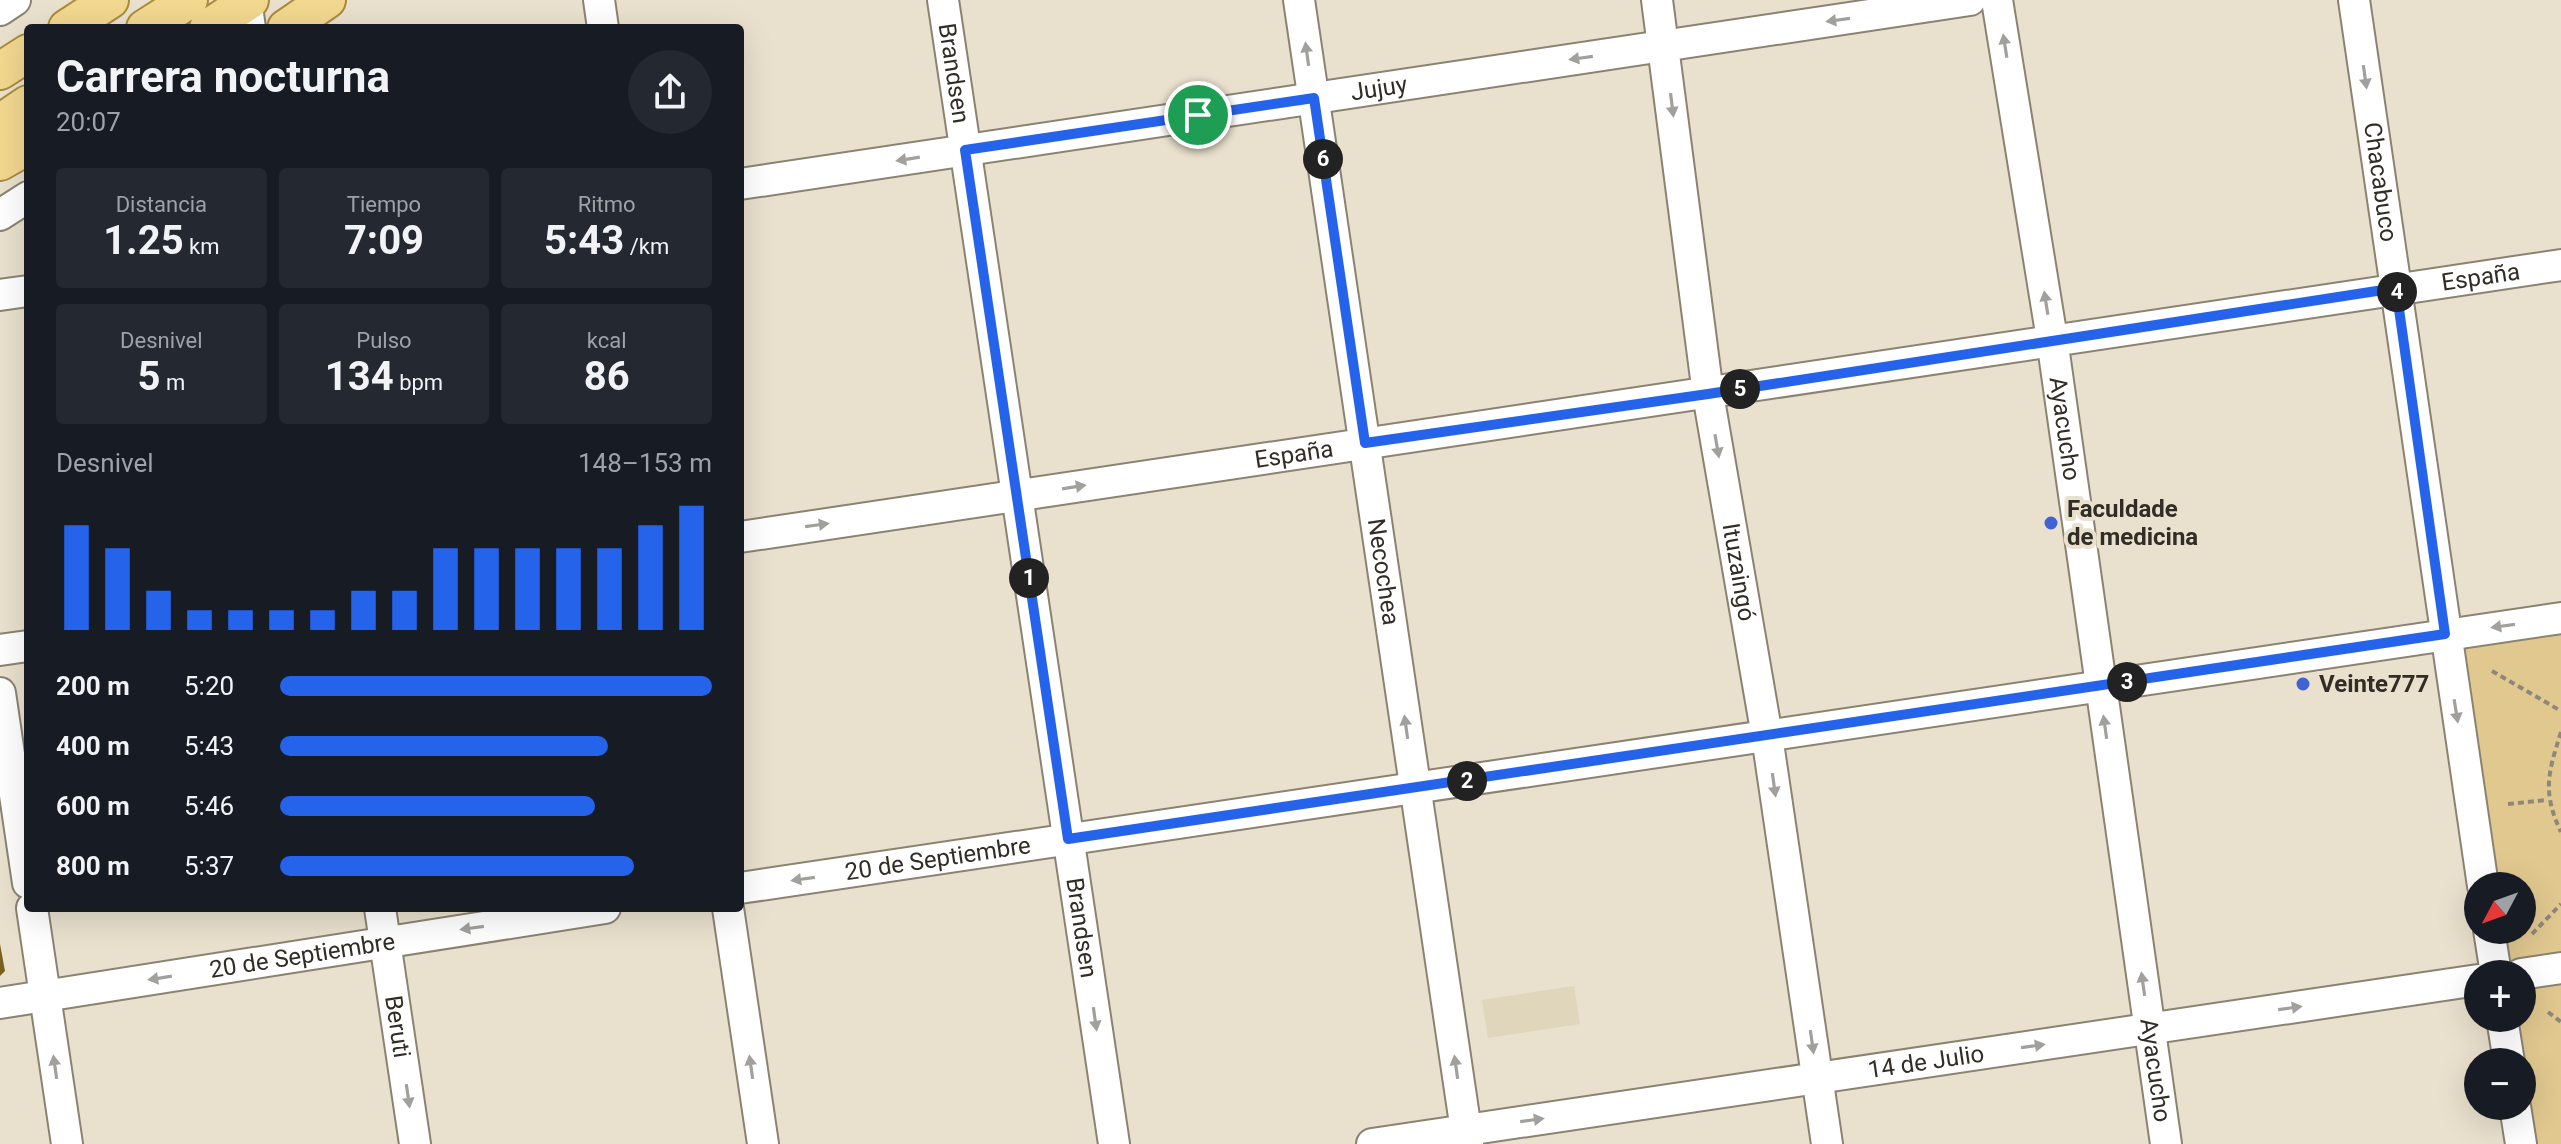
<!DOCTYPE html>
<html lang="es">
<meta charset="utf-8">
<style>
:root{--surface:#171b24;--page:#242831;--text:#f1f3f6;--muted:#9ea1a6;--accent:#2563eb}
body{margin:0;font-family:Roboto,sans-serif;background:var(--page);color:var(--text);height:100vh;display:flex;flex-direction:column;font-size:30px;white-space:nowrap}
*{box-sizing:border-box;margin:0}
p{font-size:26px;color:var(--muted)}
.icon{flex:none;width:44px;height:44px;fill:none;stroke:currentColor;stroke-width:2;stroke-linecap:round;stroke-linejoin:round}
.map{position:relative;flex:1;overflow:hidden}
.details{position:absolute;left:24px;top:24px;width:720px;height:888px;display:flex;flex-direction:column;background:var(--surface);border-radius:8px;box-shadow:0 8px 32px #0002}
.details>*{flex:none}
.needle{width:52px;rotate:229deg}
.tools{position:absolute;left:2464px;top:872px;display:grid;gap:16px}
.tools a{display:grid;place-items:center;width:72px;height:72px;border-radius:50%;background:var(--surface);box-shadow:0 8px 32px #0002;font-size:40px}
.pin{position:absolute;display:grid;place-items:center;width:68px;height:68px;color:#fff;margin:-34px;border:4px solid #fff;border-radius:50%;box-shadow:0 2px 8px #0007}
.km{position:absolute;width:40px;height:40px;margin:-20px;border-radius:50%;background:#222;color:#fff;font-size:22px;line-height:40px;text-align:center}
.round{display:grid;place-items:center;flex:none;width:84px;height:84px;border-radius:42px;background:var(--page)}
.summary{display:flex;align-items:center;justify-content:space-between;height:136px;padding:0 32px}
h1{font-size:44px;font-weight:700;line-height:60px}
.figures{display:grid;grid-template-columns:repeat(3,1fr);gap:12px;height:136px;padding:8px 32px}
.figures div{display:grid;align-content:center;border-radius:8px;background:var(--page);text-align:center}
.figures b{font-size:40px;font-weight:700}
.figures small{font-size:22px;font-weight:400}
.figures p{font-size:22px}
.chart{height:224px;padding:16px 32px}
.chart p{display:flex;justify-content:space-between}
.chart svg{width:100%;height:144px;margin-top:8px;stroke:var(--accent);stroke-width:6}
ul{padding:0 32px;list-style:none;font-size:26px}
li{display:grid;grid-template-columns:128px 96px 1fr;align-items:center;height:60px}
li i{height:20px;border-radius:10px;background:var(--accent)}
.map>svg:first-child{display:block}
</style>
<div class="map">
<svg width="2561" height="1144" viewBox="0 0 2561 1144">
<rect width="100%" height="100%" fill="#e9e0cd"/>
<path fill="#e0d6bc" d="M1574 986 1580 1024 1488 1038 1482 1000Z"/>
<path fill="#e1c88f" d="M2561 618V1144H2520L2522 1062 2502 1018H2522V974H2495L2488 930H2522V886H2482L2445 634Z"/>
<path fill="#79601f" d="M0 944 5 971 0 976Z"/>
<g fill="none" stroke-linecap="round" stroke-linejoin="round">
<defs>
<g id="minor">
<path d="M246 0 250 28"/>
<path d="M599 0 603 28"/>
<path id="s1" d="M943 0 1114 1144"/>
<path id="s2" d="M1299 0 1468 1144"/>
<path id="s3" d="M1657 0 1708 394 1767 736 1827 1144"/>
<path id="s4" d="M1997 0 2052 339 2166 1144"/>
<path id="s5" d="M2354 0 2483 886"/>
<path d="M0 10 15 0"/>
<path id="s6" d="M740 184 1970 0"/>
<path d="M0 215 28 197"/>
<path d="M0 295 28 291"/>
<path id="s7" d="M740 537 2561 265"/>
<path d="M0 650 28 646"/>
<path d="M0 693 28 883"/>
<path id="s8" d="M740 888 2561 618"/>
<path d="M32 908 67 1144"/>
<path id="s9" d="M380 908 415 1144"/>
<path d="M728 908 763 1144"/>
<path d="M2489 930 2496 974"/>
<path d="M2521 974 2561 968"/>
<path id="s10" d="M0 1003 605 908"/>
<path d="M2502 1018 2509 1062"/>
<path d="M2515 1106 2521 1144"/>
<path id="s11" d="M1372 1144 2478 980"/>
</g>
<path id="major" d="M67 28 110 0
M145 28 189 0
M208 28 250 0
M286 28 327 0
M0 71 28 53
M0 123 28 104
M0 162 28 146"/>
</defs>
<use href="#minor" stroke="#8b8372" stroke-width="34"/>
<use href="#major" stroke="#a98b3a" stroke-width="40"/>
<path stroke="#8e887b" stroke-width="4" stroke-dasharray="6 4" stroke-linecap="butt" d="M2492 671 2561 711
M2561 732C2548 773 2542 792 2561 832
M2508 804 2547 800
M2532 934 2561 904
M2548 1012 2561 1022"/>
<use href="#minor" stroke="#fff" stroke-width="30"/>
<use href="#major" stroke="#f2d78f" stroke-width="36"/>
</g>
<defs><path id="oneway-solid" d="M-6-.8H1V-3.2L6.5 0L1 3.2V.8H-6Z" transform="scale(2)"/></defs>
<g fill="#a2a09d">
<use href="#oneway-solid" transform="translate(1838 20) rotate(172)"/>
<use href="#oneway-solid" transform="translate(2005 46) rotate(-99)"/>
<use href="#oneway-solid" transform="translate(1307 54) rotate(-98)"/>
<use href="#oneway-solid" transform="translate(1581 58) rotate(172)"/>
<use href="#oneway-solid" transform="translate(2365 77) rotate(82)"/>
<use href="#oneway-solid" transform="translate(1672 105) rotate(83)"/>
<use href="#oneway-solid" transform="translate(908 159) rotate(171)"/>
<use href="#oneway-solid" transform="translate(2046 303) rotate(-99)"/>
<use href="#oneway-solid" transform="translate(1717 446) rotate(80)"/>
<use href="#oneway-solid" transform="translate(1074 487) rotate(-9)"/>
<use href="#oneway-solid" transform="translate(817 525) rotate(-8)"/>
<use href="#oneway-solid" transform="translate(2503 626) rotate(172)"/>
<use href="#oneway-solid" transform="translate(2456 711) rotate(81)"/>
<use href="#oneway-solid" transform="translate(1406 727) rotate(-98)"/>
<use href="#oneway-solid" transform="translate(2105 727) rotate(-98)"/>
<use href="#oneway-solid" transform="translate(1774 785) rotate(82)"/>
<use href="#oneway-solid" transform="translate(803 879) rotate(172)"/>
<use href="#oneway-solid" transform="translate(472 928) rotate(172)"/>
<use href="#oneway-solid" transform="translate(160 978) rotate(171)"/>
<use href="#oneway-solid" transform="translate(2143 984) rotate(-98)"/>
<use href="#oneway-solid" transform="translate(2290 1008) rotate(-8)"/>
<use href="#oneway-solid" transform="translate(1095 1019) rotate(82)"/>
<use href="#oneway-solid" transform="translate(1812 1042) rotate(82)"/>
<use href="#oneway-solid" transform="translate(2033 1046) rotate(-8)"/>
<use href="#oneway-solid" transform="translate(55 1067) rotate(-98)"/>
<use href="#oneway-solid" transform="translate(751 1067) rotate(-98)"/>
<use href="#oneway-solid" transform="translate(1456 1067) rotate(-98)"/>
<use href="#oneway-solid" transform="translate(408 1096) rotate(82)"/>
<use href="#oneway-solid" transform="translate(1532 1120) rotate(-8)"/>
</g>
<g fill="none" stroke-linecap="round" stroke-linejoin="round">
<defs>
<path id="route" d="M1314 98 1365 443 1708 394 2396 288 2445 634 1068 839 965 150Z"/>
</defs>
<use href="#route" stroke="#fff" stroke-width="16"/>
<use href="#route" stroke="#2563eb" stroke-width="10"/>
</g>
<g fill="#4062d4" stroke="#e9e0cd" stroke-width="3">
<circle cx="2051" cy="523" r="8"/>
<circle cx="2303" cy="684" r="8"/>
</g>
<g text-anchor="middle" stroke-width="8" stroke-linejoin="round" paint-order="stroke">
<g font-size="24" fill="#312d26" stroke="#e9e0cd">
<text dy="8" stroke="none"><textPath href="#s1" startOffset="74">Brandsen</textPath></text>
<text dy="8" stroke="none"><textPath href="#s6" startOffset="646">Jujuy</textPath></text>
<text dy="8" stroke="none"><textPath href="#s5" startOffset="184">Chacabuco</textPath></text>
<text dy="8" stroke="none"><textPath href="#s7" startOffset="1760">España</textPath></text>
<text dy="8" stroke="none"><textPath href="#s4" startOffset="434">Ayacucho</textPath></text>
<text dy="8" stroke="none"><textPath href="#s7" startOffset="560">España</textPath></text>
<text dy="8" stroke="none"><textPath href="#s2" startOffset="578">Necochea</textPath></text>
<text dy="8" stroke="none"><textPath href="#s3" startOffset="578">Ituzaingó</textPath></text>
<text dy="8" stroke="none"><textPath href="#s8" startOffset="200">20 de Septiembre</textPath></text>
<text dy="8" stroke="none"><textPath href="#s1" startOffset="938">Brandsen</textPath></text>
<text dy="8" stroke="none"><textPath href="#s10" startOffset="306">20 de Septiembre</textPath></text>
<text dy="8" stroke="none"><textPath href="#s9" startOffset="120">Beruti</textPath></text>
<text dy="8" stroke="none"><textPath href="#s11" startOffset="560">14 de Julio</textPath></text>
<text dy="8" stroke="none"><textPath href="#s4" startOffset="1082">Ayacucho</textPath></text>
</g>
<g font-size="24" font-weight="bold" fill="#312d26" stroke="#e9e0cd" text-anchor="start">
<text x="2067" y="517">Faculdade<tspan x="2067" dy="28">de medicina</tspan></text>
<text x="2319" y="692">Veinte777</text>
</g>
</g>
</svg>
<div class="tools">
<a><svg class="needle" viewBox="-14 -14 28 28"><path d="M0-13l5 13h-10z" fill="#e53935"/><path d="M0 13l5-13h-10z" fill="#9ea1a6"/></svg></a>
<a>+</a>
<a>−</a>
</div>
<div class="pin" style="left:1198px;top:115px;background:#1e9e55"><svg class="icon" aria-label="arrive" viewBox="0 0 24 24"><path d="M6 21V4h12l-3 4 3 4H6"/></svg></div>
<b class="km" style="left:1029px;top:578px">1</b>
<b class="km" style="left:1467px;top:781px">2</b>
<b class="km" style="left:2127px;top:682px">3</b>
<b class="km" style="left:2397px;top:292px">4</b>
<b class="km" style="left:1740px;top:389px">5</b>
<b class="km" style="left:1323px;top:159px">6</b>
<section class="details">
<div class="summary"><div><h1>Carrera nocturna</h1><p>20:07</p></div><a class="round"><svg class="icon" aria-label="share" viewBox="0 0 24 24"><path d="M12 15V3M7 8l5-5 5 5M5 13v7h14v-7"/></svg></a></div>
<div class="figures">
<div><p>Distancia</p><b>1.25<small> km</small></b></div>
<div><p>Tiempo</p><b>7:09</b></div>
<div><p>Ritmo</p><b>5:43<small> /km</small></b></div>
</div>
<div class="figures">
<div><p>Desnivel</p><b>5<small> m</small></b></div>
<div><p>Pulso</p><b>134<small> bpm</small></b></div>
<div><p>kcal</p><b>86</b></div>
</div>
<div class="chart"><p><span>Desnivel</span>148–153 m</p>
<svg viewBox="0 0 160 44" preserveAspectRatio="none"><path d="M5 44V12M15 44V19M25 44V32M35 44V38M45 44V38M55 44V38M65 44V38M75 44V32M85 44V32M95 44V19M105 44V19M115 44V19M125 44V19M135 44V19M145 44V12M155 44V6"/></svg>
</div>
<ul>
<li><b>200 m</b>5:20<i style="width:100%"></i></li>
<li><b>400 m</b>5:43<i style="width:76%"></i></li>
<li><b>600 m</b>5:46<i style="width:73%"></i></li>
<li><b>800 m</b>5:37<i style="width:82%"></i></li>
</ul>
</section>
</div>
